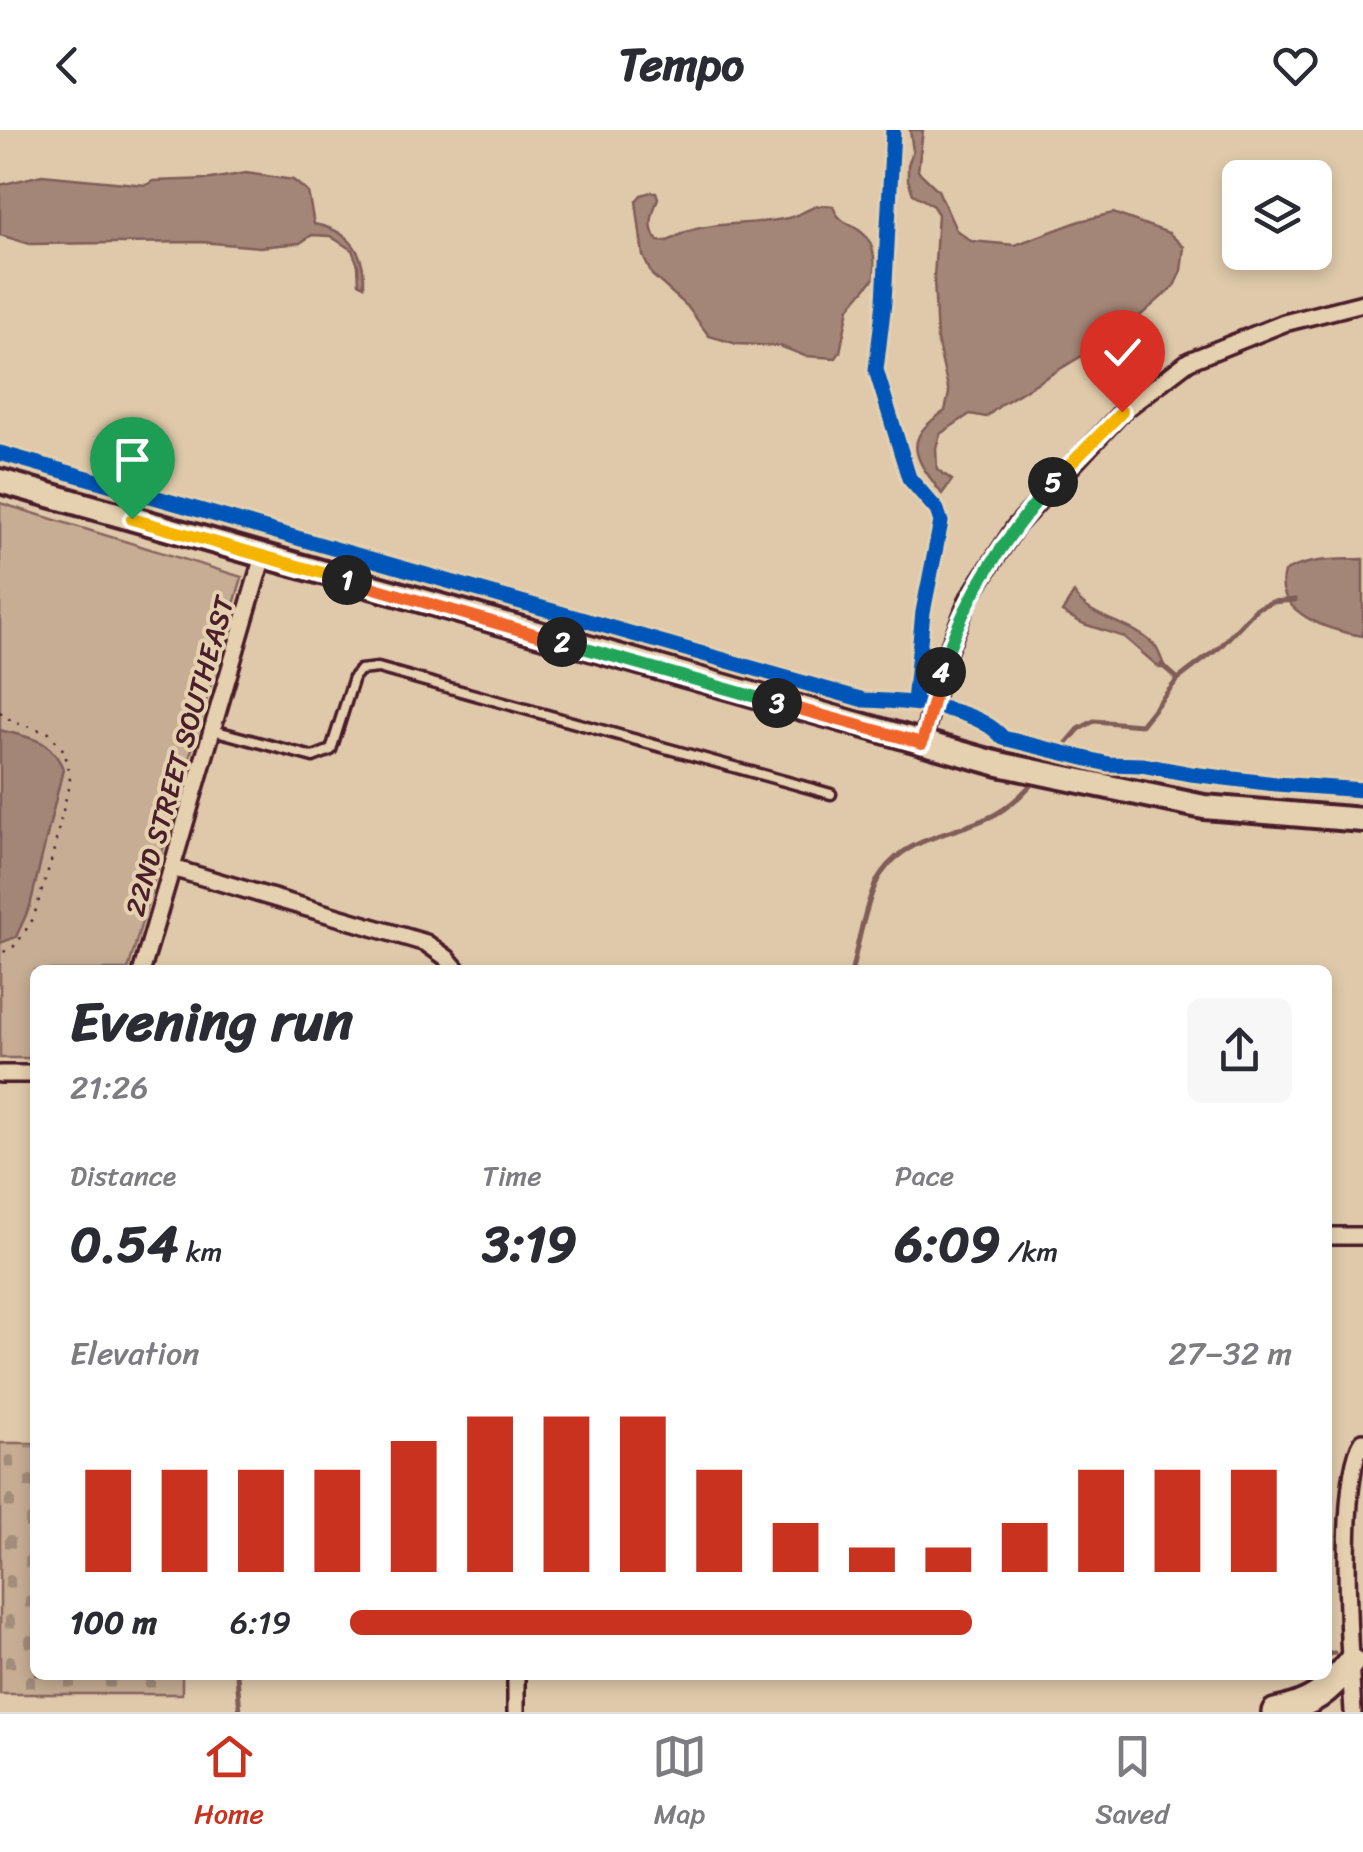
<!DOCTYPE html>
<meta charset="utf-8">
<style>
:root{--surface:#fff;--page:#f7f7f7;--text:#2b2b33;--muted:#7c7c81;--line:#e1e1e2;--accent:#c8321e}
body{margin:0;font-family:Sriracha,sans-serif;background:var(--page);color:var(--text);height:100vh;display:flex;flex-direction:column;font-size:38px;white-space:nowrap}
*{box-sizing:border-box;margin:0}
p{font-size:32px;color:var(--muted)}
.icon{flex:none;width:55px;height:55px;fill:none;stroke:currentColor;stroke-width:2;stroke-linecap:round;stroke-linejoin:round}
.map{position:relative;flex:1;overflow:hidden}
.side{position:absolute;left:30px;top:835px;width:1302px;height:715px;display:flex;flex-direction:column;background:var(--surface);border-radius:15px;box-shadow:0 5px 15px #0003}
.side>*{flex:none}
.tools{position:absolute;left:1222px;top:30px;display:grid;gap:20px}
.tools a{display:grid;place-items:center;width:110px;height:110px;border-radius:15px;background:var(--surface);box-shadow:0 5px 15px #0003;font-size:50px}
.pin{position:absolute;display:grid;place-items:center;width:85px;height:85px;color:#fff;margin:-102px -42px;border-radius:50% 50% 50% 0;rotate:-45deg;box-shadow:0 0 10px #0007}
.pin .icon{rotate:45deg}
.km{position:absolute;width:50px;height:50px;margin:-25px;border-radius:50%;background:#222;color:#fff;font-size:28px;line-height:50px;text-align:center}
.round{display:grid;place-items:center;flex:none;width:105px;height:105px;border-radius:15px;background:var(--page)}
.summary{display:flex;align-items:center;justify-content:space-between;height:170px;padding:0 40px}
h1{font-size:55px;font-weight:700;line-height:75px}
.figures{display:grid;grid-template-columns:repeat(3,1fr);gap:15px;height:170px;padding:10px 40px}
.figures div{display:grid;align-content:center}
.figures b{font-size:50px;font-weight:700}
.figures small{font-size:28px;font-weight:400}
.figures p{font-size:28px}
.chart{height:280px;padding:20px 40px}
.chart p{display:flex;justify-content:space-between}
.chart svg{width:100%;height:180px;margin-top:10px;stroke:var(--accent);stroke-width:6}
ul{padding:0 40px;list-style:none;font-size:32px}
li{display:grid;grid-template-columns:160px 120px 1fr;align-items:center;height:75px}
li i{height:25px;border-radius:12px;background:var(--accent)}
header{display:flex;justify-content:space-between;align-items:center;height:130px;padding:0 40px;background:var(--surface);font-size:45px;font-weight:700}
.dock{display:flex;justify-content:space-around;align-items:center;height:140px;border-top:2px solid var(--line);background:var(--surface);font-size:28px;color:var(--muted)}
.dock a{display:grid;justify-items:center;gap:5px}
.dock .selected{color:var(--accent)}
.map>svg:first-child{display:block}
</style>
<header><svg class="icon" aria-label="back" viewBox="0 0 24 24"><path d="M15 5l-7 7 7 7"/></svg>Tempo<svg class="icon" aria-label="heart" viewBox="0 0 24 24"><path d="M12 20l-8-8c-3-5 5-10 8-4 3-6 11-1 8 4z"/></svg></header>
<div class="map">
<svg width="1363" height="1582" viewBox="0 0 1363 1582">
<defs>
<pattern id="cemetery-stones" width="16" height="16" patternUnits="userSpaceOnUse" patternTransform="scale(2.5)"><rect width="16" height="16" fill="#c6ad94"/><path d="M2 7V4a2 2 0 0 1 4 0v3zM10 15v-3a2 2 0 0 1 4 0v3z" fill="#a38c79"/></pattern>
</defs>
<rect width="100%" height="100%" fill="#dfc9aa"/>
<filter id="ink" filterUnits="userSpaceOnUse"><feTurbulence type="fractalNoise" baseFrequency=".01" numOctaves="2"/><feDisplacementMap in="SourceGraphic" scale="20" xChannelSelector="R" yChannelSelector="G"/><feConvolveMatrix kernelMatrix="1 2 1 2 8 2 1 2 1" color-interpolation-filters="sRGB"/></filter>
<g filter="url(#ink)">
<path fill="#c6ad94" stroke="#886660" stroke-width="2.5" d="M0 373 242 447 128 840H35V928H0Z"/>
<path fill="url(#cemetery-stones)" stroke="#886660" stroke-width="2.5" d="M0 1313H35V1545H182V1564H0Z"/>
<path fill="#a38677" stroke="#7f5d59" stroke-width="2.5" d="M910 0H923L918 41 938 60 956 100 971 111 1015 115 1080 91 1113 83 1169 103 1184 117 1181 141 1174 156 1123 201 1002 274 986 287 970 284 940 304 936 318 937 339 952 350 942 364C915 328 900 310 945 281L949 263 937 210 934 148 938 84 932 75 913 64 908 50V35L913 21Z
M246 43 293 50 308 62 314 94C349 100 365 121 364 156L359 153 358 135 352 120 330 106 312 105 300 113 260 117 201 112 30 114 0 105V55L42 45 146 55 153 51 211 49Z
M651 62H656L658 68C653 82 646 98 658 111 672 113 674 106 686 102 711 92 759 95 788 88 805 84 814 72 833 76 842 106 877 85 875 147L849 178 840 222 836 228 805 226 780 216 737 214 709 206 687 176 652 145 643 126 636 71 641 65Z
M1363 429V506C1332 501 1272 484 1284 442 1308 428 1336 430 1363 429Z
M1074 463C1089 490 1134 492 1155 516 1159 521 1162 531 1165 538H1160L1124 507 1084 494 1062 482Z
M0 600C30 608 51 608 63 639L30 776 16 807 0 813Z"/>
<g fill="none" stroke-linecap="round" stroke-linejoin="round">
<path stroke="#7f5d59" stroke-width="5" d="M1162 535 1178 549
M1047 636 1079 599 1094 591 1141 595 1178 549 1219 518 1257 478 1272 472 1295 470
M852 840C857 817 868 762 881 744 907 705 959 704 996 684 1012 675 1025 662 1037 648
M1328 1524 1334 1523
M237 1545 240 1582"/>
<defs>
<path id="lane" d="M213 600 313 627 331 620 354 547 360 540 378 538 831 664"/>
<path id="street" d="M922 613 945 528 969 468 1016 396 1122 282 1189 231 1284 193 1363 173
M172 738 426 813 447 828 457 840
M142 840 263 426
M0 944H35
M1328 1106H1363
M516 1545V1582
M1353 1582C1350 1529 1337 1350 1363 1311"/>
<path id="secondary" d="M0 351 999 634 1204 677 1363 690"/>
<path id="primary" d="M1275 1582C1312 1574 1328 1562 1351 1532"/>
</defs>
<use href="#lane" stroke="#4a1f2b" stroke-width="15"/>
<use href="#street" stroke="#4a1f2b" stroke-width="22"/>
<use href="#secondary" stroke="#4a1f2b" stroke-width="30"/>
<use href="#primary" stroke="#4a1f2b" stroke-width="32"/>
<path stroke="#4a1f2b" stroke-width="2.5" stroke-dasharray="2.5 8" stroke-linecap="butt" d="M0 582 13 592 49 603 65 622 70 650 52 728 33 789 16 815 0 824"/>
<use href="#lane" stroke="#e5d0af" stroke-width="8"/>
<use href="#street" stroke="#e5d0af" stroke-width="15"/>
<use href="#secondary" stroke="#e5d0af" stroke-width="22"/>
<use href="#primary" stroke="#e5d0af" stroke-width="25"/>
<defs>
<path id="cycleway" d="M893 0 884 172 876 240 909 348 937 380 941 392 923 482 914 572
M0 323 864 570C904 571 976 576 1003 608L1108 634 1142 635 1191 644 1276 654 1363 660"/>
</defs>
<use href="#cycleway" stroke="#e5d0af" stroke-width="21"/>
<use href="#cycleway" stroke="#0057b8" stroke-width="15"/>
</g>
</g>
<g fill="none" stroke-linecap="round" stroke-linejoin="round" filter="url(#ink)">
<defs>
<path id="split-1" d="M132 389 347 450"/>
<path id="split-2" d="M347 450 562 512"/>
<path id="split-3" d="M562 512 777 573"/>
<path id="split-4" d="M777 573 922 613 941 542"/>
<path id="split-5" d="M941 542C962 470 1004 408 1053 352"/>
<path id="split-6" d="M1053 352 1122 282"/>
</defs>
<use href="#split-1" stroke="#fff" stroke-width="20"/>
<use href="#split-2" stroke="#fff" stroke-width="20"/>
<use href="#split-3" stroke="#fff" stroke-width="20"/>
<use href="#split-4" stroke="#fff" stroke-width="20"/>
<use href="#split-5" stroke="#fff" stroke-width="20"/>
<use href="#split-6" stroke="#fff" stroke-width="20"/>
<use href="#split-1" stroke="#f5b400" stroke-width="12"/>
<use href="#split-2" stroke="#f0652b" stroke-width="12"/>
<use href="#split-3" stroke="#22a559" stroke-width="12"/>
<use href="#split-4" stroke="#f0652b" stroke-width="12"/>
<use href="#split-5" stroke="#22a559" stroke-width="12"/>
<use href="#split-6" stroke="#f5b400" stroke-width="12"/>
</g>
<g text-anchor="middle" stroke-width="8" stroke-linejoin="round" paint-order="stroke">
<g font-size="28" fill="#4a1f2b" stroke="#e5d0af">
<text transform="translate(179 626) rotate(-74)" y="10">22ND STREET SOUTHEAST</text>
</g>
</g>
</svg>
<div class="tools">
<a><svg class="icon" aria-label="layers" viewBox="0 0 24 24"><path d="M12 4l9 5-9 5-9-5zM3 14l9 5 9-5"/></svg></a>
</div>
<div class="pin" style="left:132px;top:389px;background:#1e9e55"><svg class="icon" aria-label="arrive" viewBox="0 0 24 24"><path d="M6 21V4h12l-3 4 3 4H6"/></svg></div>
<div class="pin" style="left:1122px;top:282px;background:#d93025"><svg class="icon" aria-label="check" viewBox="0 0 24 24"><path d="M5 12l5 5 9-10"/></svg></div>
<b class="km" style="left:347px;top:450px">1</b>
<b class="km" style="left:562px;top:512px">2</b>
<b class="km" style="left:777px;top:573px">3</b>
<b class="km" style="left:941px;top:542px">4</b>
<b class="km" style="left:1053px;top:352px">5</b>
<section class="side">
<div class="summary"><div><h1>Evening run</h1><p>21:26</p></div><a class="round"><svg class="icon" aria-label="share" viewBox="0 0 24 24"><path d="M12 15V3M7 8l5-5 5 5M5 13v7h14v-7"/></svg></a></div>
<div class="figures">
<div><p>Distance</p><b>0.54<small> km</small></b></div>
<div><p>Time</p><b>3:19</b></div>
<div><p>Pace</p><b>6:09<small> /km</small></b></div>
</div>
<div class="chart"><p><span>Elevation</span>27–32 m</p>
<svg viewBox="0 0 160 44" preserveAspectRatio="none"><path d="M5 44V19M15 44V19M25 44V19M35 44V19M45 44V12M55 44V6M65 44V6M75 44V6M85 44V19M95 44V32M105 44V38M115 44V38M125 44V32M135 44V19M145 44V19M155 44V19"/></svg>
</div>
<ul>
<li><b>100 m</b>6:19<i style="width:66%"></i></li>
</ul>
</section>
</div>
<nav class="dock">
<a class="selected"><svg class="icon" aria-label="home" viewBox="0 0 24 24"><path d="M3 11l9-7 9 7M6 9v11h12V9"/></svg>Home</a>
<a><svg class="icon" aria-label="map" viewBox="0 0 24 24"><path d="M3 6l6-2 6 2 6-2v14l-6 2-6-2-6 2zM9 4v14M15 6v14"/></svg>Map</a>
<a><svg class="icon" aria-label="saved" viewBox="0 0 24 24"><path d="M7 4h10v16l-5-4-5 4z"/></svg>Saved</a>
</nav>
